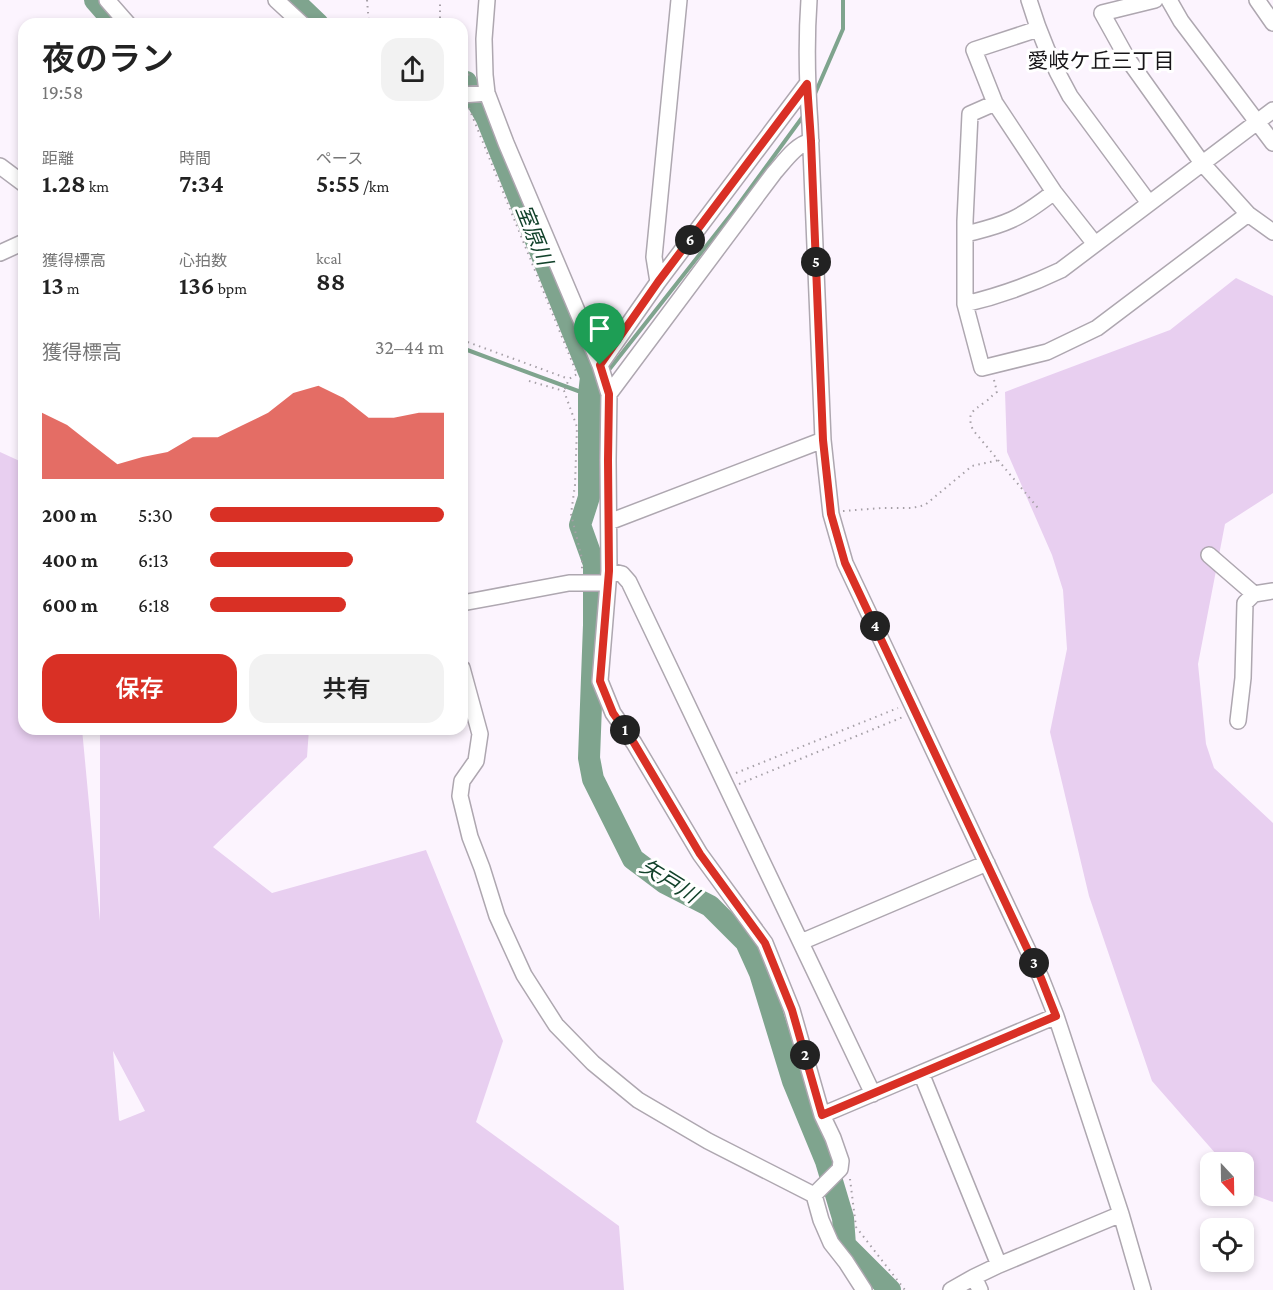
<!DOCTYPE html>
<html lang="ja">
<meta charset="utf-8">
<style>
:root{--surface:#fff;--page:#f2f2f2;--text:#222;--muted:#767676;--accent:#d93025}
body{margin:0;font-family:"Crimson Pro","Noto Sans JP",serif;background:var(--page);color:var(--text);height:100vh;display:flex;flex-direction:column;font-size:22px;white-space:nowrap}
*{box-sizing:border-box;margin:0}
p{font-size:20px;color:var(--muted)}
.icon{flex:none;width:33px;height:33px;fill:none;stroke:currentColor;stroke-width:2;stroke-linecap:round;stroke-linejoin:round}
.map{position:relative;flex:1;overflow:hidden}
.sheet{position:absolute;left:18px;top:18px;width:450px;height:717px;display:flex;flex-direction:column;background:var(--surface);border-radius:18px;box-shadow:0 3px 9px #0003}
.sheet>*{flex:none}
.needle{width:39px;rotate:158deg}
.fabs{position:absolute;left:1200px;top:1152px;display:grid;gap:12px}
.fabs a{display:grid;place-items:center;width:54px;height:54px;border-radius:12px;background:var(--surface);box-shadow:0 3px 9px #0003;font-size:30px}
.pin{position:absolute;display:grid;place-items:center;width:51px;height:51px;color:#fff;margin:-62px -26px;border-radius:50% 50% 50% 0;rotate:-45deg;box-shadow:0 0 6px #0007}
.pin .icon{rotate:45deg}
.km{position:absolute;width:30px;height:30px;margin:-15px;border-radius:50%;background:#222;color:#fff;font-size:16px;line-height:30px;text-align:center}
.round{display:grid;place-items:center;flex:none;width:63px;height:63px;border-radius:18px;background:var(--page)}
.overview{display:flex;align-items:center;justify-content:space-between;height:102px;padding:0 24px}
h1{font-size:33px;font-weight:600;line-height:45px}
.stats{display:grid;grid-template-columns:repeat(3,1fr);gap:9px;height:102px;padding:6px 24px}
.stats div{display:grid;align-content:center}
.stats b{font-size:26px;font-weight:600}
.stats small{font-size:16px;font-weight:400}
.stats p{font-size:16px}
.chart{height:168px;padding:12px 24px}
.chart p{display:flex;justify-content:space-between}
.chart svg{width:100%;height:108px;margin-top:6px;fill:var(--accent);opacity:.7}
.cta{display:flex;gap:12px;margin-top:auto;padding:12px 24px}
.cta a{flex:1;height:69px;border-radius:18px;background:var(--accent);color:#fff;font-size:24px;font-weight:600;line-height:69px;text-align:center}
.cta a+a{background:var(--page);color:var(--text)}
ul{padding:0 24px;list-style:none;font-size:20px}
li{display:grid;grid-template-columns:96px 72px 1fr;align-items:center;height:45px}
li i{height:15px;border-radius:8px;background:var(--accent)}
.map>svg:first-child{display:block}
</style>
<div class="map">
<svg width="1273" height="1290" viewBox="0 0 1273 1290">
<rect width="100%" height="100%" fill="#fcf4fe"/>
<path fill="#e8cff0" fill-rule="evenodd" d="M1236 278 1273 296V493L1225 524 1198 664 1206 744 1214 768 1273 823V1202L1251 1194 1244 1185V1162H1223L1152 1081 1089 896 1050 732 1067 649 1063 590 1052 555 1007 452 1005 392 1170 330Z
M0 452 24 463V729H82L100 921V729H309L307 757 213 847 272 893 426 850 503 1041 476 1122 619 1226 624 1290H0ZM113 1051 145 1111 120 1121 119 1120Z"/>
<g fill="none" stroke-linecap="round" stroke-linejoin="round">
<path stroke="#7fa48e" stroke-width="4" d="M814 96 843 29V0
M462 348 589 395 601 380
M608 371 733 212 804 115"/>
<path stroke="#7fa48e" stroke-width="22" d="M95 0 116 24
M293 0 318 24
M462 81 466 82 486 117 591 377 589 395V497L580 525 594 564V625L589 758 593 779 633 859 665 883 710 906 746 942 760 973 793 1081 826 1161 843 1218 845 1245 890 1290"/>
<defs>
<path id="minor" d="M107 0 128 24
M276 0 302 24
M487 0 484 39 485 75 487 93 506 143 600 365 609 394 608 460 609 571 600 681 613 713 634 743 700 854 765 943 792 1010 822 1115 833 1138 841 1161 840 1169 814 1195
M809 0C806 42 807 83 810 125L823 440 831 514 845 563 1041 978 1056 1016 1121 1214 1143 1290
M1029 0C1039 34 1053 66 1070 96L1149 203
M1155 0 1102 13 1127 58 1202 163 1248 214 1273 232
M1169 0 1181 21 1273 143
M1257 0 1273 23
M1038 29 974 50 995 103 1054 192 1095 244
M462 95 487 93
M995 103 970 114 965 221V304L982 368 1047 352 1097 328 1248 214
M0 166 24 184
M966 234C981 230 996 227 1011 220 1027 213 1041 202 1054 192
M0 253 24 242
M658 282 807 84
M965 304C999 296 1030 285 1061 270L1273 110
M600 365 658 282 654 257 679 0
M609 394 774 173C784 162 796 144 811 141
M609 522 823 440
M1209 555 1254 594 1273 591
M609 571 622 574 629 582 873 1094
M462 603 569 583H608
M462 668 480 734 476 761 462 781 460 796 470 837 482 868 497 916 524 975 556 1025 593 1063 638 1100 708 1141 814 1195 821 1220 831 1243 846 1262 864 1290
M1238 721 1243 678 1245 603 1254 594
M801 942 987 863
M921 1073 999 1265 974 1277
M822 1115 1056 1016
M999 1265 1121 1214
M951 1290 974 1277 980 1290"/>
</defs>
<use href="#minor" stroke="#aea7b0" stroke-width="18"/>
<path stroke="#a6a0a7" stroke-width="2" stroke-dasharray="1.5 4.5" stroke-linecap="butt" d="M367 0 369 24
M440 24V0
M462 74 473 75
M469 108 577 374 569 379 564 391
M462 340 569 379
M994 380 997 392C992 395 990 399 985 402 973 411 966 413 973 430L1038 508
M529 381 564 391 577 427 575 485 571 514 582 559V571
M843 511 882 508H912L925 505 972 466 999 460
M736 773 898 708
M739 784 903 717
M850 1179 856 1227 905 1290"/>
<use href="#minor" stroke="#fff" stroke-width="15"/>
</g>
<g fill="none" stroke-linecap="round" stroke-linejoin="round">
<defs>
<path id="route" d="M807 84 811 141 823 440 831 514 845 563 1041 978 1056 1016 822 1115 792 1010 765 943 700 854 634 743 613 713 600 681 609 571 608 460 609 394 600 365 658 282Z"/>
</defs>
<use href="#route" stroke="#fff" stroke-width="12"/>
<use href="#route" stroke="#d93025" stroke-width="8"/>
</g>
<g text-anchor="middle" stroke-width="6" stroke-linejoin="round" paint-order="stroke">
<g font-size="21" fill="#171518" stroke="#fff">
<text x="1101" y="68">愛岐ケ丘三丁目</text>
</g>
<g font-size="21" font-style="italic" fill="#12422b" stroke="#fff">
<text transform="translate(534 235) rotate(68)" y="7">室原川</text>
<text transform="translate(669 881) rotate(32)" y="7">矢戸川</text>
</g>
</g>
</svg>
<div class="fabs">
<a><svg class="needle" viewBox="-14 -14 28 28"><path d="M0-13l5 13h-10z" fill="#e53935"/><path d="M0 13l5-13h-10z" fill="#767676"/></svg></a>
<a><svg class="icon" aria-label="locate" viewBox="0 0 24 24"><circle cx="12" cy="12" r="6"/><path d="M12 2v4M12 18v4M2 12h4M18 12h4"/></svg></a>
</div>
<div class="pin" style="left:600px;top:365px;background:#1e9e55"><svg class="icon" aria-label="arrive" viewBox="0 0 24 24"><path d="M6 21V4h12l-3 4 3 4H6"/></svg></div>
<b class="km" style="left:625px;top:730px">1</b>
<b class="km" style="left:805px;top:1055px">2</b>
<b class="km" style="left:1034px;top:963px">3</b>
<b class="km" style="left:875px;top:626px">4</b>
<b class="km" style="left:816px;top:262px">5</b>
<b class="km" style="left:690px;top:240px">6</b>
<section class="sheet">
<div class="overview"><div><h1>夜のラン</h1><p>19:58</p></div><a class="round"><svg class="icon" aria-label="share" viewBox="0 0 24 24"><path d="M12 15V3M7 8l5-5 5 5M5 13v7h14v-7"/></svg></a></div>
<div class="stats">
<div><p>距離</p><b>1.28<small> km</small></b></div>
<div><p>時間</p><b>7:34</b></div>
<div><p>ペース</p><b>5:55<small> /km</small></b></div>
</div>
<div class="stats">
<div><p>獲得標高</p><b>13<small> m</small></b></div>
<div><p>心拍数</p><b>136<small> bpm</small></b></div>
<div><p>kcal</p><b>88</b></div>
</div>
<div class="chart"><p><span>獲得標高</span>32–44 m</p>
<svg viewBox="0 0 160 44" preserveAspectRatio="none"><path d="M0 44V17L10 22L20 30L30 38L40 35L50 33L60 27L70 27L80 22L90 17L100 9L110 6L120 11L130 19L140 19L150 17L160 17V44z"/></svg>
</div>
<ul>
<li><b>200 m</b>5:30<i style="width:100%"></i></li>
<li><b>400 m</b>6:13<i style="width:61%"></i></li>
<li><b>600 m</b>6:18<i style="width:58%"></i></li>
</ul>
<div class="cta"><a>保存</a><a>共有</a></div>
</section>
</div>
